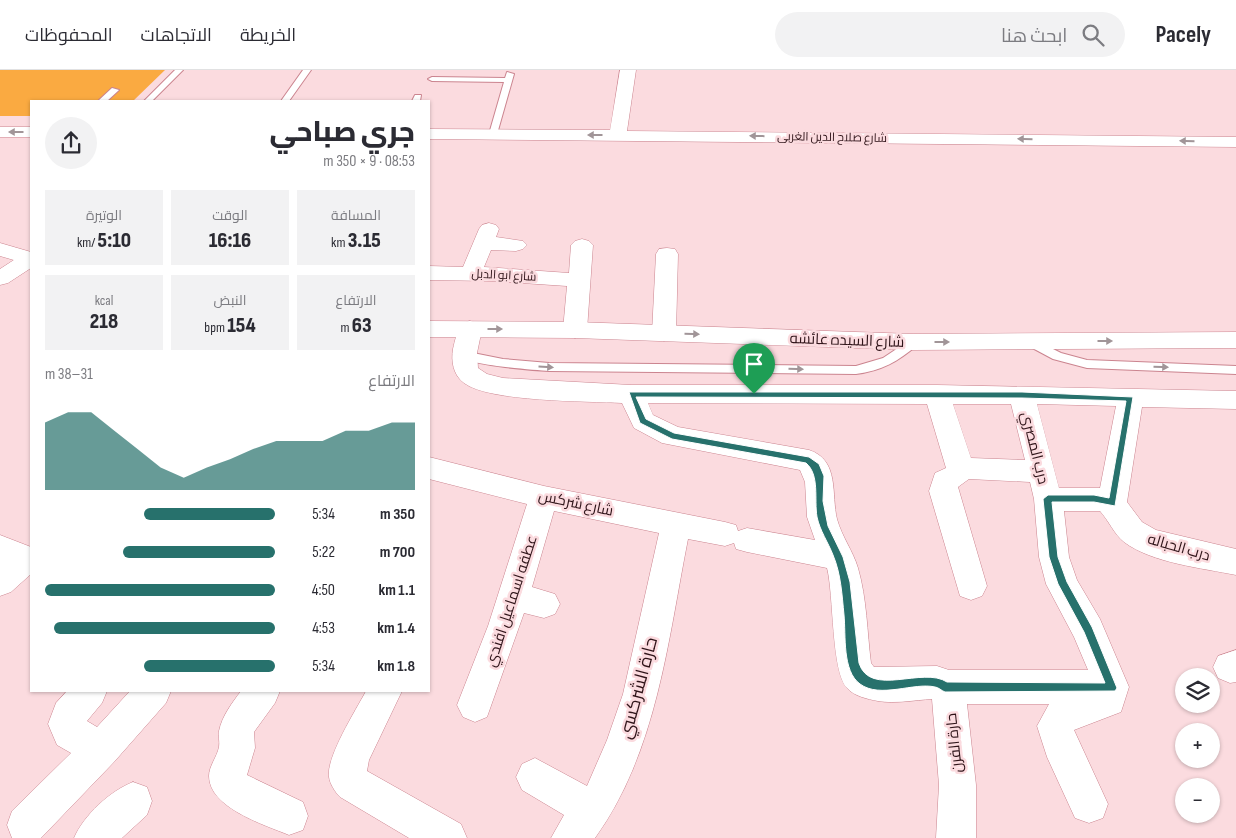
<!DOCTYPE html>
<html lang="ar">
<meta charset="utf-8">
<style>
:root{--surface:#fff;--page:#f2f2f3;--text:#2b2b33;--muted:#7c7c81;--line:#e1e1e2;--accent:#27716c}
body{margin:0;font-family:"Sofia Sans Condensed",Cairo,sans-serif;background:var(--page);color:var(--text);direction:rtl;height:100vh;display:flex;flex-direction:column;font-size:19px;white-space:nowrap}
*{box-sizing:border-box;margin:0}
p{font-size:16px;color:var(--muted)}
.icon{flex:none;width:28px;height:28px;fill:none;stroke:currentColor;stroke-width:2;stroke-linecap:round;stroke-linejoin:round}
.map{position:relative;flex:1;overflow:hidden;direction:ltr}
.panel{position:absolute;left:30px;top:30px;width:400px;height:592px;display:flex;flex-direction:column;background:var(--surface);border-radius:0px;box-shadow:0 1px 4px #0004;direction:rtl}
.panel>*{flex:none}
.tools{position:absolute;left:1175px;top:598px;display:grid;gap:10px}
.tools a{display:grid;place-items:center;width:45px;height:45px;border-radius:50%;background:var(--surface);box-shadow:0 1px 4px #0004;font-size:25px}
.pin{position:absolute;display:grid;place-items:center;width:42px;height:42px;color:#fff;margin:-51px -21px;border-radius:50% 50% 50% 0;rotate:-45deg;box-shadow:0 0 5px #0007}
.pin .icon{rotate:45deg}
.round{display:grid;place-items:center;flex:none;width:52px;height:52px;border-radius:26px;background:var(--page)}
.headline{display:flex;align-items:center;justify-content:space-between;height:85px;padding:0 15px}
h1{font-size:28px;font-weight:800;line-height:38px}
.metrics{display:grid;grid-template-columns:repeat(3,1fr);gap:8px;height:85px;padding:5px 15px}
.metrics div{display:grid;align-content:center;border-radius:0px;background:var(--page);text-align:center}
.metrics b{font-size:21px;font-weight:800}
.metrics small{font-size:14px;font-weight:400}
.metrics p{font-size:14px}
.chart{height:140px;padding:10px 15px}
.chart p{display:flex;justify-content:space-between}
.chart svg{width:100%;height:90px;margin-top:5px;fill:var(--accent);opacity:.7}
ul{padding:0 15px;list-style:none;font-size:16px}
li{display:grid;grid-template-columns:80px 60px 1fr;align-items:center;height:38px}
li i{height:12px;border-radius:6px;background:var(--accent)}
header{display:flex;align-items:center;gap:30px;box-sizing:border-box;height:70px;padding:0 25px;background:var(--surface);border-bottom:1px solid var(--line)}
header strong{font-size:24px}
nav{display:flex;gap:28px;margin-inline-start:auto;font-size:18px}
.search{width:350px;height:45px;background:var(--page);display:flex;align-items:center;gap:12px;box-sizing:border-box;padding:0 18px;border-radius:28px;color:var(--muted);font-size:19px}
.map>svg:first-child{display:block}
</style>
<header>
<strong>Pacely</strong>
<div class="search"><svg class="icon" aria-label="search" viewBox="0 0 24 24"><circle cx="10" cy="10" r="6"/><path d="M15 15l6 6"/></svg>ابحث هنا</div>
<nav><a>الخريطة</a><a>الاتجاهات</a><a>المحفوظات</a></nav>
</header>
<div class="map">
<svg width="1236" height="768" viewBox="0 0 1236 768">
<rect width="100%" height="100%" fill="#fbdbdf"/>
<path fill="#faaa41" d="M0 0H165L133 31H31V46H0Z"/>
<g fill="none" stroke-linecap="round" stroke-linejoin="round">
<defs>
<path id="service" d="M175 0H183L152 31H144Z
M303 0H311L289 31H281Z
M507 2 514 4 497 64 493 67 489 64 504 12 432 11 428 9 432 7 505 8Z
M112 18 119 20 107 31H98Z
M415 25H421L420 31H412Z
M1029 267 1061 283 1087 290 1236 296V304L1087 298 1053 289 1025 274 1023 271 1025 268Z
M913 268 919 272 917 275C899 291 881 301 856 304L549 301C533 300 465 295 457 285L463 281 503 289 549 293 856 296 883 288Z"/>
<path id="minor" d="M489 153 496 155 499 159 496 167 523 171 527 175 523 179 516 181 491 180 484 197 569 203 571 175 575 171 582 169 589 171 593 175 587 260 583 265 575 268 567 265 563 260 567 216 492 211 429 210V196L463 197 479 159 482 155Z
M667 178 675 179 678 184 676 263 672 268 664 271 656 268 652 263 656 184 659 179Z
M31 183V198L8 213 0 215V199L23 184Z
M470 251 478 254 482 259 477 283 478 298 487 304 503 308 631 315H937L1236 321V339L1142 337 1127 432 1142 452 1156 460 1236 479V505C1202 498 1152 493 1124 472 1114 464 1109 451 1100 441H1064L1069 487 1077 510 1100 549 1129 617 1121 642 1074 660 1108 734 1103 748 1089 753 1075 748 1047 687 1037 656 1049 634H967L976 715V768H936L939 715 932 629C915 630 895 634 878 631 867 629 854 626 847 618 831 601 834 525 827 498L747 482 736 479 734 473 725 476 688 469C668 570 657 682 595 768H551L564 745 522 720 516 707 522 694 535 688 587 716 607 670 623 624 659 463 554 441 532 517 555 524 560 534 555 544 544 548 524 543 487 647 475 652 463 647 457 635 488 556 527 434 429 409V387L544 416 725 452 736 455 738 461 747 458 815 470 807 447 805 412 800 400 662 373 634 358 622 333C587 331 489 332 464 313 453 305 451 291 453 279 455 270 457 261 462 254ZM648 333 927 334 946 398 935 403 929 421 960 526 971 530 982 526 987 516 958 417 969 409 1030 412 1034 429 1039 487 1046 514 1074 567 1088 600H949L937 596 874 597 871 593C867 562 867 529 858 498 853 481 842 467 837 449 831 425 840 390 809 380L678 357 653 345ZM953 334H1011L1025 390 971 388ZM1037 334 1116 336 1100 418H1059Z
M0 465 31 477V504L11 522 0 526Z
M1236 580V612L1230 613 1218 608 1213 597 1218 586Z
M67 621H107L102 633 87 651 97 657 130 621H171L166 633 114 692 41 768H12L7 755 12 741 71 683 57 675 48 654 56 633Z
M241 621H280L275 633 254 662 255 678 247 705 303 732 308 746 303 760 289 765C265 755 209 738 209 706 209 696 217 687 219 677 220 671 218 666 219 661 222 646 232 633 241 621Z
M366 621H402L369 690 367 701 461 754 467 768H409L340 727C335 722 330 714 329 707 326 687 356 640 366 621Z
M133 712 147 717 152 731 147 745 122 768H74C84 745 110 721 133 712Z"/>
<path id="secondary" d="M620 0H636L627 61 1236 67V77L429 69V59L610 60Z
M0 57H31V67H0Z
M0 173 31 182V195L0 186Z
M429 251 575 252 913 264 1236 262V278L913 280 575 268 429 267Z"/>
</defs>
<use href="#service" stroke="#cb848f" stroke-width="2"/>
<use href="#minor" stroke="#cb848f" stroke-width="1"/>
<use href="#secondary" stroke="#cb848f" stroke-width="1"/>
<use href="#service" fill="#fff" fill-rule="evenodd"/>
<use href="#minor" fill="#fff" fill-rule="evenodd"/>
<use href="#secondary" fill="#fff" fill-rule="evenodd"/>
</g>
<defs><path id="oneway-solid" d="M-6-.8H1V-3.2L6.5 0L1 3.2V.8H-6Z" transform="scale(1.25)"/></defs>
<g fill="#a19598">
<use href="#oneway-solid" transform="translate(16 62) rotate(-180)"/>
<use href="#oneway-solid" transform="translate(595 65) rotate(-180)"/>
<use href="#oneway-solid" transform="translate(757 66) rotate(-179)"/>
<use href="#oneway-solid" transform="translate(1025 69) rotate(-179)"/>
<use href="#oneway-solid" transform="translate(1187 71) rotate(-179)"/>
<use href="#oneway-solid" transform="translate(495 259)"/>
<use href="#oneway-solid" transform="translate(692 264) rotate(2)"/>
<use href="#oneway-solid" transform="translate(1105 271)"/>
<use href="#oneway-solid" transform="translate(942 272)"/>
<use href="#oneway-solid" transform="translate(546 297) rotate(3)"/>
<use href="#oneway-solid" transform="translate(1161 297) rotate(2)"/>
<use href="#oneway-solid" transform="translate(796 299) rotate(1)"/>
</g>
<path fill="#27716c" stroke="#fff" fill-rule="evenodd" d="M629 322H1022L1133 327 1115 436 1094 432H1052L1058 487 1067 512 1092 557 1117 618 1115 621 945 622C942 621 938 617 935 617 914 612 880 629 860 614 842 601 846 565 844 545 842 525 841 504 833 485 828 472 820 461 817 447 814 429 820 405 806 393L672 369 640 353ZM636 327 1022 328 1126 331 1109 428 1094 425H1048L1043 429 1049 487 1058 514 1084 562 1105 613 947 612C923 596 870 628 859 593L850 512 843 487 828 456 823 431 824 406 819 394 809 387 674 363 646 349Z"/>
<g text-anchor="middle" stroke-width="5" stroke-linejoin="round" paint-order="stroke">
<g font-size="12" fill="#2f1419" stroke="#fbdbdf">
<text transform="translate(832 67) rotate(1)" y="4">شارع صلاح الدين الغربى</text>
<text transform="translate(504 205) rotate(3)" y="4">شارع ابو الدبل</text>
</g>
<g font-size="15" fill="#2f1419" stroke="#fbdbdf">
<text transform="translate(847 270) rotate(2)" y="5">شارع السيده عائشه</text>
<text transform="translate(1035 378) rotate(76)" y="5">درب المصري</text>
<text transform="translate(576 433) rotate(12)" y="5">شارع شركس</text>
<text transform="translate(1179 477) rotate(16)" y="5">درب الحباله</text>
<text transform="translate(511 531) rotate(-72)" y="5">عطفه اسماعيل افندي</text>
<text transform="translate(954 673) rotate(-96)" y="5">حارة الفرن</text>
</g>
<g font-size="18" fill="#2f1419" stroke="#fbdbdf">
<text transform="translate(638 618) rotate(-75)" y="6">حارة الشركسي</text>
</g>
</g>
</svg>
<div class="tools">
<a><svg class="icon" aria-label="layers" viewBox="0 0 24 24"><path d="M12 4l9 5-9 5-9-5zM3 14l9 5 9-5"/></svg></a>
<a>+</a>
<a>−</a>
</div>
<div class="pin" style="left:754px;top:324px;background:#1e9e55"><svg class="icon" aria-label="arrive" viewBox="0 0 24 24"><path d="M6 21V4h12l-3 4 3 4H6"/></svg></div>
<section class="panel">
<div class="headline"><div><h1>جري صباحي</h1><p>08:53 · 9 × 350 m</p></div><a class="round"><svg class="icon" aria-label="share" viewBox="0 0 24 24"><path d="M12 15V3M7 8l5-5 5 5M5 13v7h14v-7"/></svg></a></div>
<div class="metrics">
<div><p>المسافة</p><b>3.15<small> km</small></b></div>
<div><p>الوقت</p><b>16:16</b></div>
<div><p>الوتيرة</p><b>5:10<small> /km</small></b></div>
</div>
<div class="metrics">
<div><p>الارتفاع</p><b>63<small> m</small></b></div>
<div><p>النبض</p><b>154<small> bpm</small></b></div>
<div><p>kcal</p><b>218</b></div>
</div>
<div class="chart"><p><span>الارتفاع</span>31–38 m</p>
<svg viewBox="0 0 160 44" preserveAspectRatio="none"><path d="M0 44V11L10 6L20 6L30 15L40 24L50 33L60 38L70 33L80 29L90 24L100 20L110 20L120 20L130 15L140 15L150 11L160 11V44z"/></svg>
</div>
<ul>
<li><b>350 m</b>5:34<i style="width:57%"></i></li>
<li><b>700 m</b>5:22<i style="width:66%"></i></li>
<li><b>1.1 km</b>4:50<i style="width:100%"></i></li>
<li><b>1.4 km</b>4:53<i style="width:96%"></i></li>
<li><b>1.8 km</b>5:34<i style="width:57%"></i></li>
</ul>
</section>
</div>
